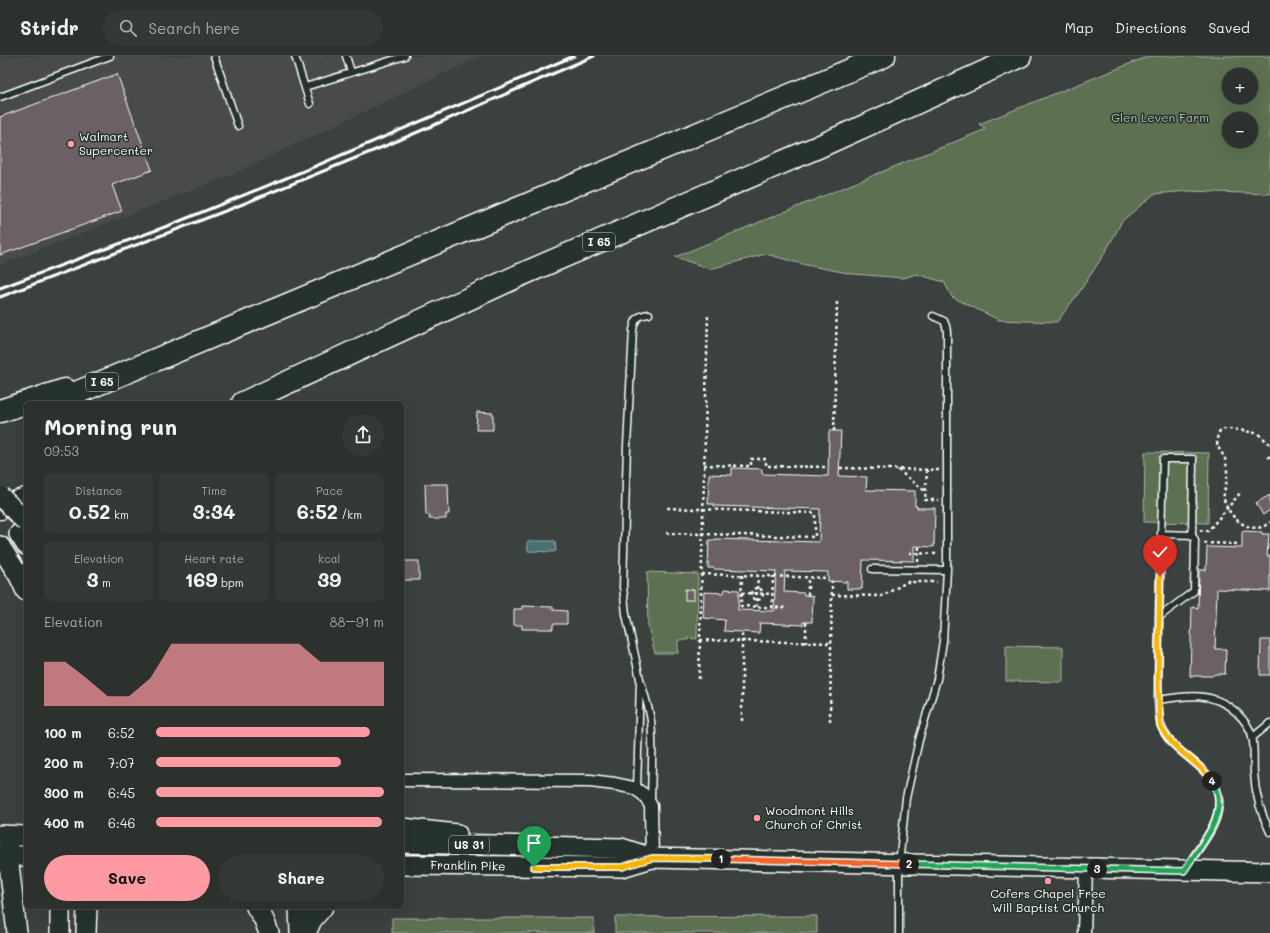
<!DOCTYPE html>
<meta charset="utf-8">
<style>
:root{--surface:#2c312e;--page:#343936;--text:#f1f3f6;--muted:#a6a9aa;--line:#484c4a;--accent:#ff9aa2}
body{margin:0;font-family:Mali,sans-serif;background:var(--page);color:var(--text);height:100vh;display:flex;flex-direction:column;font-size:15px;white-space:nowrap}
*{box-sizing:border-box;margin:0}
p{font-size:13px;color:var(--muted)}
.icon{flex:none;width:22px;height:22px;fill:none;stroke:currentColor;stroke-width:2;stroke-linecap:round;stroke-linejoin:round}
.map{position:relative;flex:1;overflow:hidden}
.sheet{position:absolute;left:24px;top:345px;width:380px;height:508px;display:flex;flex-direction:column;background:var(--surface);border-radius:6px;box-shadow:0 4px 16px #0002,0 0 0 1px var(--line)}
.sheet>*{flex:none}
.fabs{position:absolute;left:1222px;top:12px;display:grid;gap:8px}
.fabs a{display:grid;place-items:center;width:36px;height:36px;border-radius:50%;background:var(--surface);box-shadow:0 4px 16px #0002,0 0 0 1px var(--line);font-size:20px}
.pin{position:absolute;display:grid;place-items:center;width:34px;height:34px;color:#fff;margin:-41px -17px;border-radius:50% 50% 50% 0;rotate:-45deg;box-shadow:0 0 4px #0007}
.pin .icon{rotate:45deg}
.km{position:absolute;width:20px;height:20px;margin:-10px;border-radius:50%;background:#222;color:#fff;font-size:11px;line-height:20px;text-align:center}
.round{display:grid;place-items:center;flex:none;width:42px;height:42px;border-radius:21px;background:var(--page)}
.headline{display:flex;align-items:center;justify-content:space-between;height:68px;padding:0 20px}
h1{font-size:22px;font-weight:700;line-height:30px}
.metrics{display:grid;grid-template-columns:repeat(3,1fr);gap:6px;height:68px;padding:4px 20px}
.metrics div{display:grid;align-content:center;border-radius:6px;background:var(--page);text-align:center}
.metrics b{font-size:20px;font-weight:700}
.metrics small{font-size:11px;font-weight:400}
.metrics p{font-size:11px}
.chart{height:112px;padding:8px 20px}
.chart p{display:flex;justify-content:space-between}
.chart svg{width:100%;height:72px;margin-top:4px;fill:var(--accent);opacity:.7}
.primary-button{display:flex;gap:8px;margin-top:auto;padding:8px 20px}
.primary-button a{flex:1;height:46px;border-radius:24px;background:var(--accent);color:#111;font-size:16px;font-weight:700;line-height:46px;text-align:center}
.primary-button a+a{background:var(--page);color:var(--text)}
ul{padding:0 20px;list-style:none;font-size:13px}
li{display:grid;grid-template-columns:64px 48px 1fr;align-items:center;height:30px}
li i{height:10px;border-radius:5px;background:var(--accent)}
header{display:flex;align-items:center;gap:24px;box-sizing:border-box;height:56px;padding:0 20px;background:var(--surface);border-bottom:1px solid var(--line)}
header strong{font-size:19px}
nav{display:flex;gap:22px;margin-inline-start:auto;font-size:14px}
.search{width:280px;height:36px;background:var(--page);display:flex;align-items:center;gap:10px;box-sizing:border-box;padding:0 14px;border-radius:22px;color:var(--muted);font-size:15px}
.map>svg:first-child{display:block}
</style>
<header>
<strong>Stridr</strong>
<div class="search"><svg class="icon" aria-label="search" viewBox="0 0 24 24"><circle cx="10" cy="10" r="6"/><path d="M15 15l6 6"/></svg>Search here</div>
<nav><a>Map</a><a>Directions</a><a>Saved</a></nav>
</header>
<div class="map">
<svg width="1270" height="877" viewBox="0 0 1270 877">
<rect width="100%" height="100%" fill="#3b413e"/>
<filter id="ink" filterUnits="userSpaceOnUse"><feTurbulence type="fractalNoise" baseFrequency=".025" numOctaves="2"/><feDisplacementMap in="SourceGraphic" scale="8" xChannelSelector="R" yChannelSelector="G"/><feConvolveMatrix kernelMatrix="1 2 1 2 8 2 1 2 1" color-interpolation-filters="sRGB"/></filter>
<g filter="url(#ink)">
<path fill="#494b4a" d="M0 0H481L231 119 0 209Z"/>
<path fill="#5d6f51" stroke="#aeb7a8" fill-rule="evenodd" d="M1149 0H1270V138L1188 135 1154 138 1122 165 1106 195 1080 235 1057 266 999 264 952 241 944 226 916 218 904 222 853 218 806 209 766 198 710 213 675 201 986 73 979 68ZM1229 19H1251V41H1229ZM1229 63H1251V85H1229Z
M1145 396 1209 397 1208 467 1144 466Z
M647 516 698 518 697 583 688 582V584H678V597H655L648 571Z
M1006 590 1063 591V626L1006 625Z
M817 860V877H615V861Z
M392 862H594V877H392Z"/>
<path fill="#4c6f73" stroke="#94a9ab" d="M529 485H555L556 495 553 496 528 495 527 486Z"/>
<path fill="#6b6166" stroke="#fff" d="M117 18 152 114 112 129 122 155 0 199V61Z
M477 356 493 357V374H476Z
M829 375H841L839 420 867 421 866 434 915 435V450H917V452H935L934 491 914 490V505L863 504 862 533H847V526L828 525V516L785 515 784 536 804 537V539L813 540 812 566H803V569L760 567 759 577 724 575 725 564 703 562 704 536 724 537 725 533 739 534 738 554 774 555 776 515 714 513V512H708L709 484H715V483L819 486 820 453 714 450V448H708L709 418 732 419V412L762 413V418L828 420Z
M425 428H448L449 458H446V463H429L430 459H426Z
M1270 439V454L1263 459 1256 447Z
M1242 475 1262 476V478H1269L1267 500H1270V535L1217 533 1215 593H1226L1225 618H1215L1212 620H1190L1192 551 1198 552 1199 514H1206L1207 491 1242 492Z
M402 505H419V524H402Z
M685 533 694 534V544H685Z
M522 550 553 551V554L567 555V568H553V573H522V569H514V553H522Z
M1261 584H1270V619H1260Z"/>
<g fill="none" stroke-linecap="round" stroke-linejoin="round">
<defs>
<path id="service" d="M214 0 238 70
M295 0 310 48
M346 0 351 16
M305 31 405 0
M0 41 110 0
M1161 478 1192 479
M872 513 947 514
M640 623 626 558 623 531 627 390 633 274C635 263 638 259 649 258
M1158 644 1159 561 1163 403H1193L1192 479 1195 484 1194 535 1159 561
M1252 682 1270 667
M637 734 640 623C644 637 649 651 651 665 654 692 651 720 651 747
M1186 812C1196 795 1212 778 1217 759 1230 715 1178 705 1163 674 1158 665 1159 654 1158 644 1187 639 1214 635 1237 657 1244 664 1250 671 1252 680 1255 692 1253 705 1254 717 1255 737 1261 758 1270 776
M899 877V808L906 742 919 684 937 623 943 585 947 514V276L946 270 944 265 933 260"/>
<path id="minor" d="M402 724 590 725 615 728 634 732 643 738 647 743 651 750 652 802
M1084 877 1086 813"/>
<path id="primary" d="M19 478 26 489
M0 490 19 520 26 535
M402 772 457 778
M0 779 26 780
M8 780V800L17 877
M402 787 621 792 652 802 1270 816
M0 800H26
M402 809 622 811 652 802
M256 851 264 864 269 877
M299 851 300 877
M60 877V851
M86 877 87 851
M306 877 312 864 323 851"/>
<path id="motorway" d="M52 347 884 0
M243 347 518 220 818 91 1020 0
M0 355 65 334
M0 452 26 443"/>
</defs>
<use href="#service" stroke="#fff" stroke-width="9"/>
<use href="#minor" stroke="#fff" stroke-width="15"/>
<use href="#primary" stroke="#fff" stroke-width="22"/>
<use href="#motorway" stroke="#fff" stroke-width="25"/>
<path stroke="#fff" stroke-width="2.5" stroke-dasharray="3 3" stroke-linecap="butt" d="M834 375 837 246
M1270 388C1266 385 1262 381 1258 378 1253 376 1226 371 1221 374 1218 376 1217 381 1217 385 1217 394 1225 398 1226 407 1227 413 1228 422 1226 428 1225 433 1223 438 1224 443 1228 462 1253 482 1270 466
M1268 402 1270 400
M704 409 751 410V403H766V410L828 411
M840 412 939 414
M898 414 925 435
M927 414 925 444H938V445
M1200 474 1208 475 1241 436
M666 477 815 481V457L667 452
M1204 487 1239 488
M909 497 937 498
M918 506 919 490
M702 518 828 522
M742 519 741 550 785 552
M751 538a6 6 0 1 1 12 0a6 6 0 1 1-12 0Z
M742 537 773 538
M808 539V521
M832 539 882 540 907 526H937
M756 551 758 520
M772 552 773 520
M700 584 831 587
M806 587V566
M699 623 708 258
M742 665V576
M830 665 832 525"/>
<use href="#service" stroke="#26332d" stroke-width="6"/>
<use href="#minor" stroke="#26332d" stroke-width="12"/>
<use href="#primary" stroke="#26332d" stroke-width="19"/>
<use href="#motorway" stroke="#26332d" stroke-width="22"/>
<path stroke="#fff" stroke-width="3" d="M0 232 170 169 311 112 574 0
M0 241 233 152 390 88 594 0"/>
<defs>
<path id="primary-bridge" d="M0 440 26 466"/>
</defs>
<use href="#primary-bridge" stroke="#fff" stroke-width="22" stroke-linecap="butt"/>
<use href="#primary-bridge" stroke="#26332d" stroke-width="19"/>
</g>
</g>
<g fill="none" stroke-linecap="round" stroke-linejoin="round" filter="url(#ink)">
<defs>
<path id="split-1" d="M534 811H622L652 802 721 803"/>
<path id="split-2" d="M721 803 909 808"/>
<path id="split-3" d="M909 808 1097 813"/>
<path id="split-4" d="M1097 813 1184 815C1200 789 1232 757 1212 725"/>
<path id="split-5" d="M1160 520 1158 625 1160 669C1171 694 1198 704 1212 725"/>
</defs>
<use href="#split-1" stroke="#fff" stroke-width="8"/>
<use href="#split-2" stroke="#fff" stroke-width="8"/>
<use href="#split-3" stroke="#fff" stroke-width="8"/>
<use href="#split-4" stroke="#fff" stroke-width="8"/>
<use href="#split-5" stroke="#fff" stroke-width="8"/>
<use href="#split-1" stroke="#f5b400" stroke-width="5"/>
<use href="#split-2" stroke="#f0652b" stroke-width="5"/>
<use href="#split-3" stroke="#22a559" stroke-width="5"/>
<use href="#split-4" stroke="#22a559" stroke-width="5"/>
<use href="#split-5" stroke="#f5b400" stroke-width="5"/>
</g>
<g fill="#ff9aa2" stroke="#26332d" stroke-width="1.5">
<circle cx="71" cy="88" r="4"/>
<circle cx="757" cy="762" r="4"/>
<circle cx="1048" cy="825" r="4"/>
</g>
<g text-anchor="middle" stroke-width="3" stroke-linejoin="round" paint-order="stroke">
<g fill="#26332d" stroke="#bec2c0" stroke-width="1">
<rect x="583" y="177" width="32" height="18" rx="3"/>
<rect x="86" y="317" width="32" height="18" rx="3"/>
<rect x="449" y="780" width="40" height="18" rx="3"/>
</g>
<g font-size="11" font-weight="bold" fill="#fff">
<text x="599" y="190">I 65</text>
<text x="102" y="330">I 65</text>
<text x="469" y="793">US 31</text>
</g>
<g font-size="12" fill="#b6beb1" stroke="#26332d">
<text x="1160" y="66">Glen Leven Farm</text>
</g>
<g font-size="12" fill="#fff" stroke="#26332d" text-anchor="start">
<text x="79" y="85">Walmart<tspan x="79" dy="14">Supercenter</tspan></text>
<text x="765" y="759">Woodmont Hills<tspan x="765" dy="14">Church of Christ</tspan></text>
<text x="1048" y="842" text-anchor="middle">Cofers Chapel Free<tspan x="1048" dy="14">Will Baptist Church</tspan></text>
</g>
<g font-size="12" fill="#fff" stroke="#26332d">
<text transform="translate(468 810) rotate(1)" y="4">Franklin Pike</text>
</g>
</g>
</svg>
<div class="fabs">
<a>+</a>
<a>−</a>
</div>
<div class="pin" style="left:534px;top:811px;background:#1e9e55"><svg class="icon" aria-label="arrive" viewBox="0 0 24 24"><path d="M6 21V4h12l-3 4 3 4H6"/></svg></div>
<div class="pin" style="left:1160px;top:520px;background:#d93025"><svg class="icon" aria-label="check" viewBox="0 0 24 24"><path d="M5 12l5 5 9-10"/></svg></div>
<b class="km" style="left:721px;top:803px">1</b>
<b class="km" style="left:909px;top:808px">2</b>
<b class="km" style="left:1097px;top:813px">3</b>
<b class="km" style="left:1212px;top:725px">4</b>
<section class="sheet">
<div class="headline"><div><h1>Morning run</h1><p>09:53</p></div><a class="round"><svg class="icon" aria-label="share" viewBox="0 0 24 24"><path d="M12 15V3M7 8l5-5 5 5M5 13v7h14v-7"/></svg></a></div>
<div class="metrics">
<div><p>Distance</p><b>0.52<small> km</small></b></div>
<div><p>Time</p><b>3:34</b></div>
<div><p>Pace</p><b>6:52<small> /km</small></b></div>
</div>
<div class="metrics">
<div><p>Elevation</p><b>3<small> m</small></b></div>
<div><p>Heart rate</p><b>169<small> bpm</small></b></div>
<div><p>kcal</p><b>39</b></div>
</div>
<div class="chart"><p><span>Elevation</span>88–91 m</p>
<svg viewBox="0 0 160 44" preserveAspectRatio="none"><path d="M0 44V17L10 17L20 27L30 38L40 38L50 27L60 6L70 6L80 6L90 6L100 6L110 6L120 6L130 17L140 17L150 17L160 17V44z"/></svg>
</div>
<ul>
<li><b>100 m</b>6:52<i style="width:94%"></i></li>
<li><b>200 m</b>7:07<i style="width:81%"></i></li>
<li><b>300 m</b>6:45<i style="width:100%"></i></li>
<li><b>400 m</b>6:46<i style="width:99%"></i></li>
</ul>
<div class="primary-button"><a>Save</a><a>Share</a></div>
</section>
</div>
